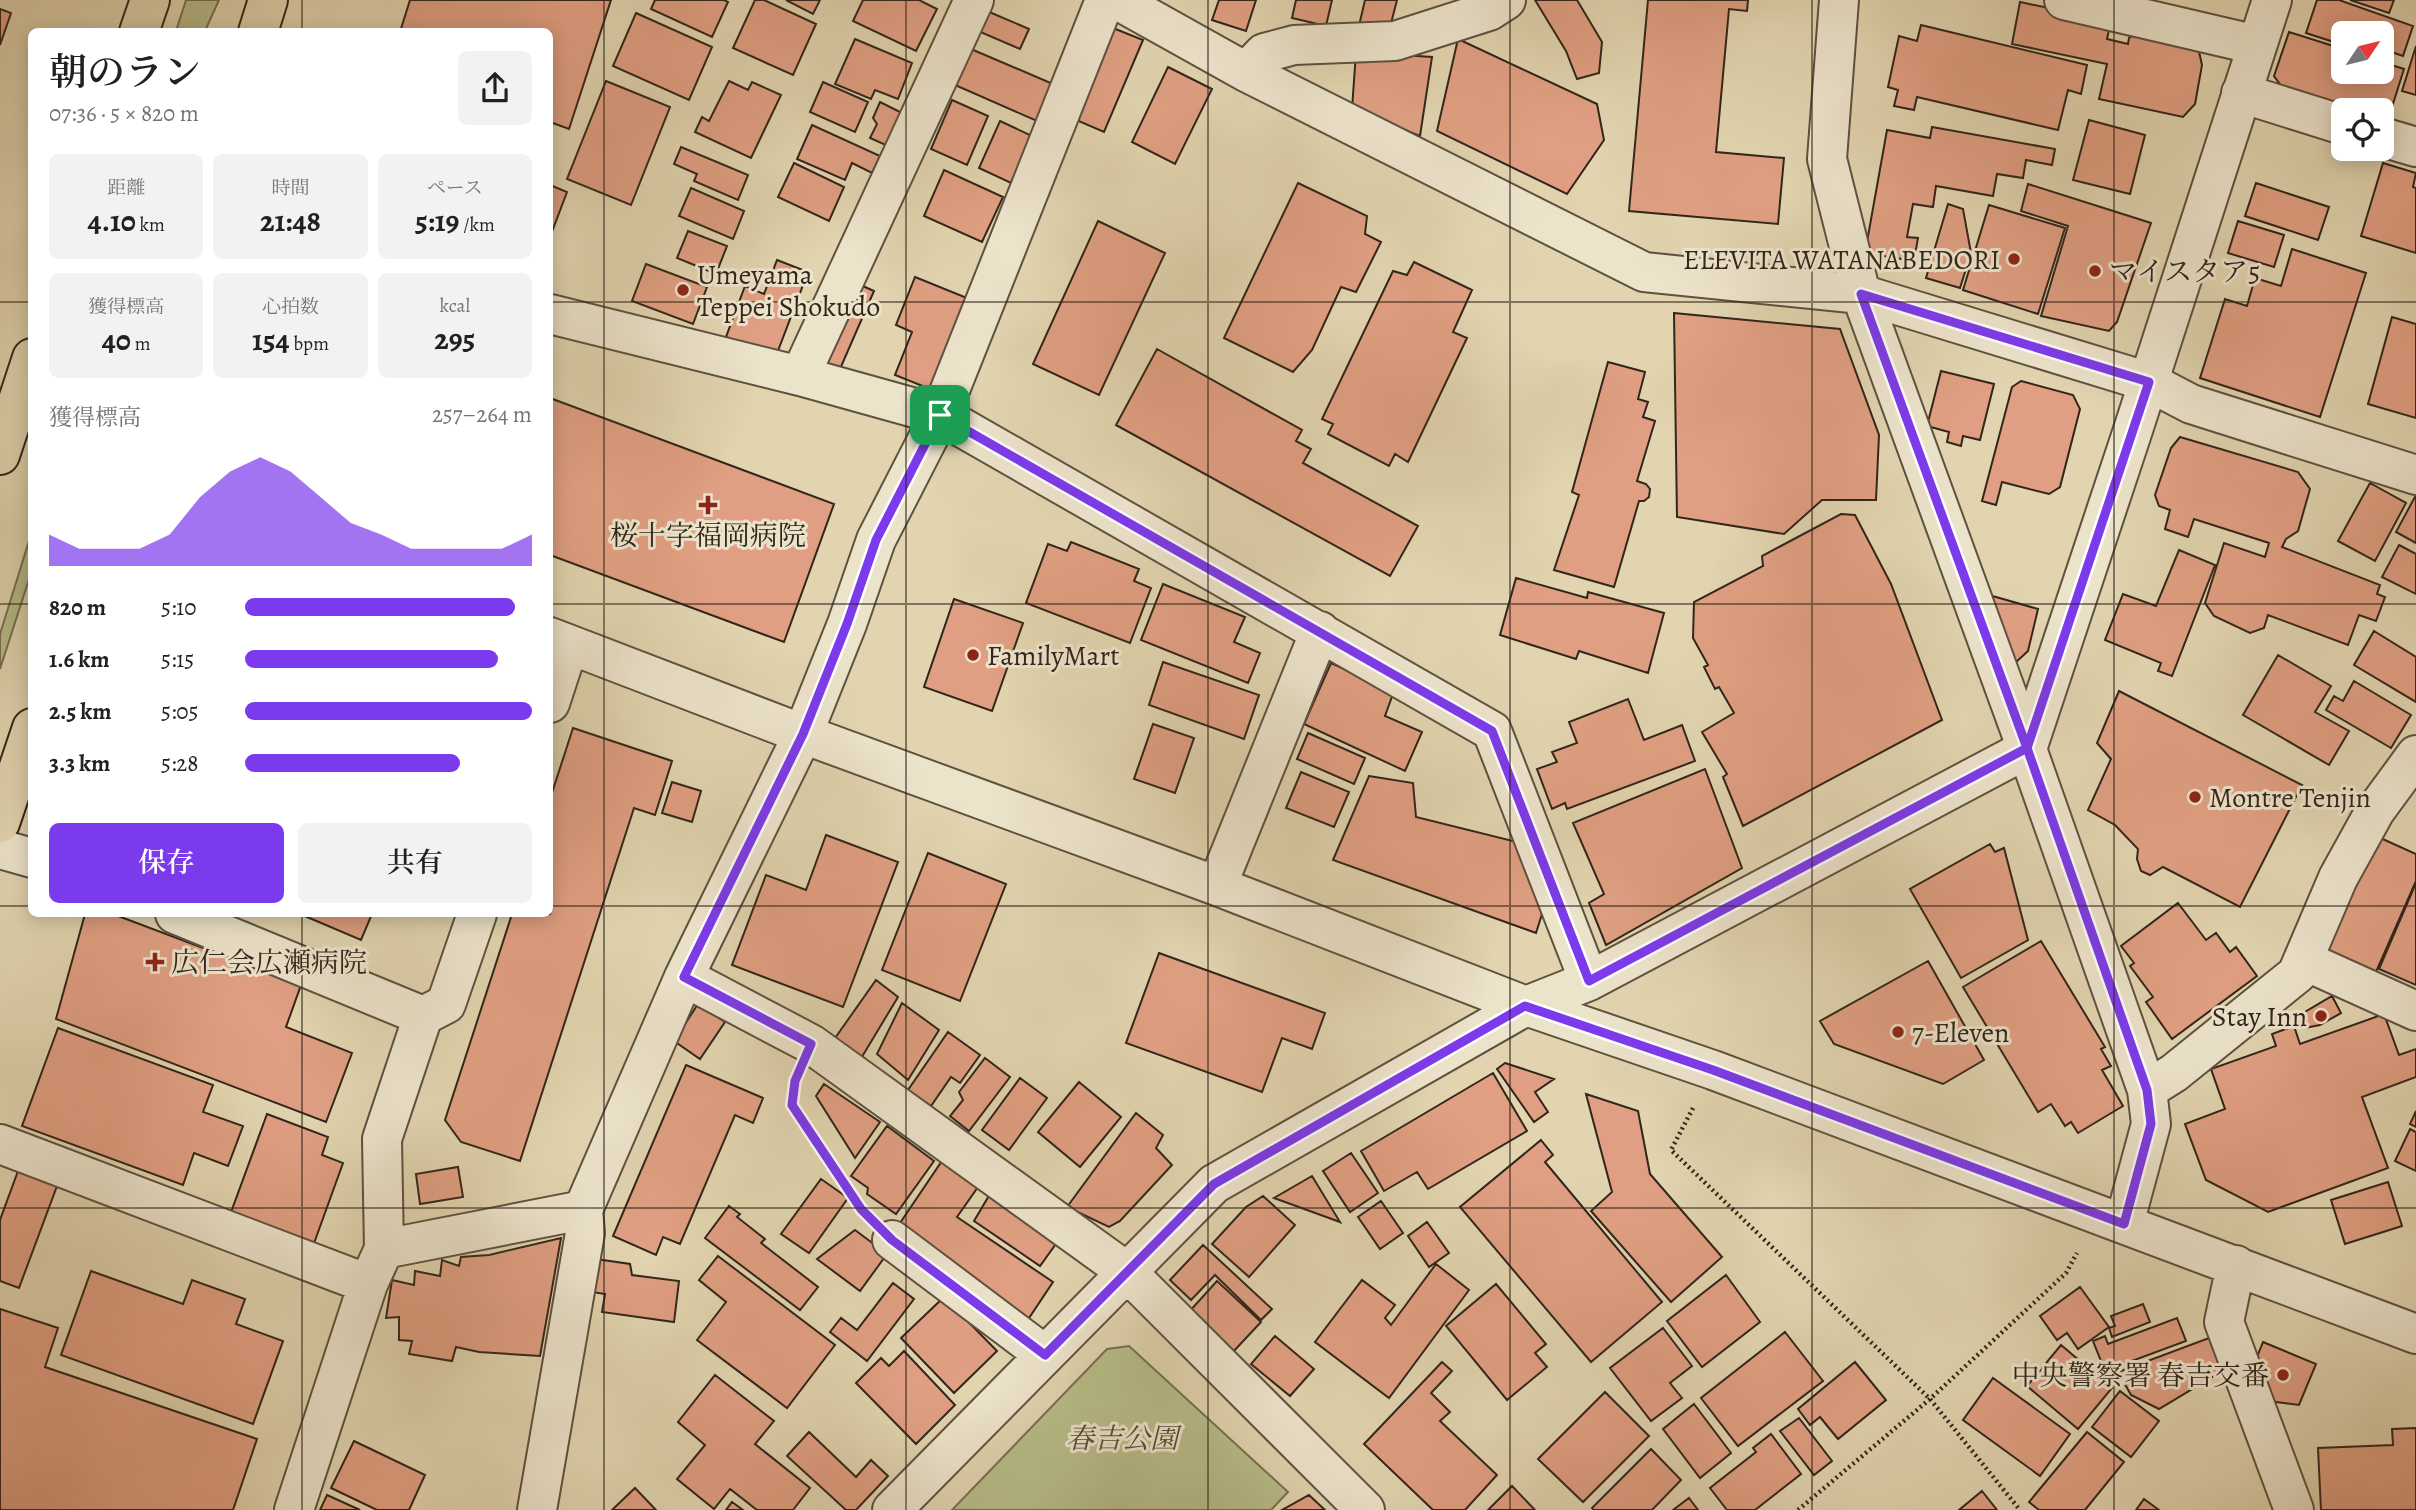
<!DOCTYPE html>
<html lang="ja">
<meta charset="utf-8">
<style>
:root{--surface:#fff;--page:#f2f2f2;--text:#202124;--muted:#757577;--accent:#7c3aed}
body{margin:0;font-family:Alegreya,"Noto Serif JP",serif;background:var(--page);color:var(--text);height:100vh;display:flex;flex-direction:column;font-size:26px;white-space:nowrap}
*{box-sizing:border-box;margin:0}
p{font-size:23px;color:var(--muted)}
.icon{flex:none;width:38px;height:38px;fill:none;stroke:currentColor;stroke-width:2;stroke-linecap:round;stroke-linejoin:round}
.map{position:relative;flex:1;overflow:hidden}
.drawer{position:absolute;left:28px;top:28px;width:525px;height:889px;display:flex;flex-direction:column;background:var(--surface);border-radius:10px;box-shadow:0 4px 18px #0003}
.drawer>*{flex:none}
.needle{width:46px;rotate:55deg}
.buttons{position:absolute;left:2331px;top:21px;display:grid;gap:14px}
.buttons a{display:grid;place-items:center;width:63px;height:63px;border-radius:10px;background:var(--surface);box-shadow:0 4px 18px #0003;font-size:35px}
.pin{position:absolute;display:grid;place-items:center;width:60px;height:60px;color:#fff;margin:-30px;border-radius:14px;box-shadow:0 4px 10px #0006}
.round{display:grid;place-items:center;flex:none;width:74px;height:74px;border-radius:10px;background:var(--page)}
.head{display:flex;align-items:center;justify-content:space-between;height:119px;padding:0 21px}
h1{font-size:38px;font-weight:600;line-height:52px}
.metrics{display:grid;grid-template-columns:repeat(3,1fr);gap:10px;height:119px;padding:7px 21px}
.metrics div{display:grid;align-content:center;border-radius:10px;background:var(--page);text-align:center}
.metrics b{font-size:30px;font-weight:600}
.metrics small{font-size:19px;font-weight:400}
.metrics p{font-size:19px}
.chart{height:196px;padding:14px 21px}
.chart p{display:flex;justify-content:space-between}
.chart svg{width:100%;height:126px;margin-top:7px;fill:var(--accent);opacity:.7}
.cta{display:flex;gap:14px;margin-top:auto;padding:14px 21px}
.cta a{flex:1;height:80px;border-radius:10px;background:var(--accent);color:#fff;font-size:28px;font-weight:600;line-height:80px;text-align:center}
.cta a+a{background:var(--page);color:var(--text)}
ul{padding:0 21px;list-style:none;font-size:23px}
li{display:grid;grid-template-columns:112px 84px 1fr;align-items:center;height:52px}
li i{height:18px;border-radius:9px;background:var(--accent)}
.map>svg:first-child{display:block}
</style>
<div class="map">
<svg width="2416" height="1510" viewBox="0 0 2416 1510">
<rect width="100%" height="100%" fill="#e1d4af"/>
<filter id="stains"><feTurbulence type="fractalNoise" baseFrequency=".00286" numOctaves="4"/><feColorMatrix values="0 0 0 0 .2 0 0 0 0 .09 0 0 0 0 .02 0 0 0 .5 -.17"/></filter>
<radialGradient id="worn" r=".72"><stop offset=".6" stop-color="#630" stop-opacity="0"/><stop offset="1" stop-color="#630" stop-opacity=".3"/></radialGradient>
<path fill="#b7bc88" stroke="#747052" stroke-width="2" d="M186 0H219L205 31H176Z
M29 541 31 542V573L0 669V634Z
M1129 1346 1288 1492 1271 1510H952L1107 1349Z"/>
<path fill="#e09f82" stroke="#32251b" stroke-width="2" d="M410 0H611L569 129 550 122V32H400Z
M655 0H724L728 2 712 37 651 9Z
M755 0H764L816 24 793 75 733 48Z
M786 0H820L813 14Z
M863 0H919L937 9 916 51 853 21Z
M1219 0H1256L1246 31 1212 20Z
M1296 0H1332L1326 26 1292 18Z
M1365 0H1397L1388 35 1358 30Z
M1535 0H1577L1602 42 1599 73 1577 79 1566 51Z
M1648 0H1748L1747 11 1729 9 1716 152 1784 158 1778 224 1629 211Z
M2317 0H2339L2413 26 2403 56 2382 49V33H2343V45L2306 33Z
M2350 0H2394L2389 13Z
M2020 2 2111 21 2107 39 2128 44 2129 38 2140 30 2198 47 2202 65 2195 104 2183 117 2099 99 2107 64 2012 44Z
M0 9 11 13 0 45Z
M987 11 1029 29 1020 49 978 31Z
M636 13 712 47 689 100 613 66Z
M1921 25 2087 65 2081 94 2068 90 2058 130 1917 97 1914 110 1894 106 1898 90 1888 87 1899 36 1917 41Z
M1113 28 1143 40 1104 132 1074 119Z
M2289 32 2343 49V72H2382V62L2404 69 2386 126 2382 125V110H2343L2287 94 2274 76Z
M855 39 912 63 898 99 875 90 871 99 835 84Z
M1458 39 1597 104 1604 140 1567 194 1437 131Z
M2416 46V95L2402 91Z
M971 49 1053 84 1037 121 955 85Z
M1356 52 1432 57 1420 136 1352 109Z
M1168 67 1212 89 1175 164 1132 142Z
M606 81 670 107 631 205 567 179Z
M729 81 748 90 752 82 781 95 751 158 695 132 702 117 709 121Z
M823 82 868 102 855 132 810 112Z
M952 100 988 116 967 165 931 149Z
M880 102 902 113 888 146 870 138 877 124 873 118Z
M2089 120 2145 135 2130 194 2073 180Z
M1000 121 1032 136 1011 183 979 168Z
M812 125 880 156 872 173 852 163 845 180 797 159Z
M1932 127 2055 149 2052 165 2026 160 2023 178 1997 174 1993 196 1936 186 1933 207 1913 204 1907 237 1918 238 1914 261 1865 253 1887 130 1930 138Z
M681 147 748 175 738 200 694 181 697 174 674 164Z
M794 163 844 187 829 221 778 197Z
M2383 163 2416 173 2413 187 2416 188V253L2361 236Z
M944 170 1003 197 982 242 924 216Z
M1298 183 1367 216 1365 234 1381 242 1356 292 1341 287 1312 350 1293 372 1224 338Z
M2256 183 2329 207 2318 240 2245 216Z
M2028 184 2151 223 2117 322 2109 331 2041 316 2068 226 2021 211Z
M550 185 567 192 550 237Z
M691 188 744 211 733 239 679 216Z
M1948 204 1963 209 1971 253 1960 288 1926 278Z
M1989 205 2065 228 2038 314 1963 290Z
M1098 221 1165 253 1099 395 1033 364Z
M2238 221 2284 235 2274 267 2228 253Z
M688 231 727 246 716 274 677 258Z
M2292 249 2366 273 2320 417 2200 378 2225 299 2247 306 2255 278 2281 286Z
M777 260 808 272 776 356 726 337 745 286 764 294Z
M1414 262 1472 290 1453 332 1467 338 1408 462 1395 454 1389 466 1328 434 1333 424 1322 419 1393 271 1407 275Z
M646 264 707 287 693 324 632 301Z
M915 277 967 298 930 389 895 375 912 332 896 325Z
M854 282 874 291 840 369 820 361Z
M1674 313 1840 329 1879 435 1876 500H1822L1784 534 1677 517Z
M2392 317 2416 324V418L2368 404Z
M1157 349 1302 430 1296 441 1311 449 1303 463 1418 526 1390 576 1116 425Z
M1608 362 1645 372 1638 399 1648 402 1643 417 1655 421 1637 481 1646 484 1650 489 1649 497 1644 501H1639L1614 587 1554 570 1579 495 1572 492Z
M1941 371 1994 384 1980 440 1963 436 1961 446 1947 442 1949 432 1927 426Z
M2021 381 2073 395 2080 409 2060 487 2049 494 2002 482 1996 505 1982 501 2012 387Z
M550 398 834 504 784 642 550 555Z
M2180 437 2298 472 2310 489 2298 531 2286 539 2282 547 2380 585 2377 594 2385 597 2376 621 2359 615 2348 645 2268 615 2264 628 2250 633 2214 616 2205 603 2224 543 2265 557 2269 543 2194 519 2188 537 2165 529 2170 510 2159 506 2155 495 2171 448Z
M2370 483 2406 503 2375 561 2338 541Z
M2416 495V543L2396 532Z
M1841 514 1855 515 1891 584 1942 720 1743 826 1723 777 1727 774 1702 732 1734 713 1719 687 1715 689 1704 667 1708 665 1693 638 1694 602 1763 566 1762 556Z
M1071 542 1139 569 1134 581 1151 588 1130 643 1026 603 1048 544 1067 551Z
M2399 545 2416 554V594L2382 577Z
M2179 550 2215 565 2172 676 2158 671 2161 663 2105 640 2123 594 2156 606Z
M1516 578 1587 598 1588 592 1664 613 1648 673 1579 651 1576 659 1500 635Z
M1163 584 1245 617 1234 642 1260 653 1248 683 1141 640Z
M1989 595 2038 609 2028 651 2014 664Z
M954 599 1023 623 992 711 924 687Z
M2374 631 2416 657V702L2354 665Z
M2278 655 2331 686 2315 712 2349 731 2329 765 2243 715Z
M1163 662 1259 695 1244 739 1149 705Z
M1331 663 1394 691 1385 716 1422 732 1405 771 1304 724Z
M2354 681 2411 715 2391 748 2326 710 2334 696 2343 701Z
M2119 691 2302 785 2240 907 2163 867 2150 875 2141 871 2137 859 2138 849 2115 825 2088 810 2111 759 2097 743Z
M1628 699 1644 740 1682 725 1695 761 1567 809 1565 803 1552 809 1537 769 1557 762 1552 752 1577 743 1569 722Z
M1153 724 1194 738 1175 793 1134 779Z
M573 728 672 761 655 815 634 808 520 1161 461 1142 445 1120 512 914H550V799Z
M1308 733 1365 758 1354 784 1297 759Z
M1705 769 1742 868 1606 945 1589 903 1604 894 1573 823Z
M1301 772 1349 792 1334 827 1286 808Z
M1369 776 1413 783 1416 817 1517 842 1542 914 1536 933 1333 860Z
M672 782 701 791 692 822 662 813Z
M826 835 898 862 843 1007 732 965 766 875 806 890Z
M2376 836 2416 854V881L2376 972 2326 950Z
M1990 844 1995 852 2004 848 2028 940 1961 978 1910 889Z
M928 853 1006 884 960 1001 882 970Z
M2416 883V985L2379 969Z
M2178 903 2206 940 2216 933 2230 952 2236 947 2257 976 2172 1039 2146 1002 2153 997 2130 966 2134 963 2121 946Z
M85 914H113L301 985 286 1027 352 1053 326 1122 56 1019Z
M300 914H372L361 940Z
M2041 941 2105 1047 2101 1049 2111 1066 2102 1070 2123 1106 2078 1133 2071 1122 2065 1126 2051 1104 2038 1112 1963 987Z
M1159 953 1325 1013 1312 1049 1282 1038 1262 1092 1126 1043Z
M1928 961 1984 1060 1943 1084 1834 1044 1820 1021Z
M876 980 898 997 860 1060 833 1041Z
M2332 996 2341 1013 2320 1025 2305 1028 2298 1016Z
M902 1003 939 1030 908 1080 877 1054Z
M698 1004 725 1022 700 1059 674 1041Z
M2384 1014 2399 1055 2416 1049V1077L2362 1097 2388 1168 2268 1212 2206 1180 2185 1124 2225 1109 2211 1069 2276 1046 2272 1034 2294 1026 2300 1044Z
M58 1028 213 1085 203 1112 243 1126 228 1166 194 1153 183 1185 22 1126Z
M948 1032 980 1055 960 1083 951 1077 931 1106 908 1090Z
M985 1058 1010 1077 969 1131 950 1116 963 1100 959 1092Z
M1505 1063 1554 1079 1535 1092 1548 1112 1534 1122 1497 1069Z
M686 1065 763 1098 753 1123 735 1115 680 1244 663 1237 656 1255 613 1236Z
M1493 1073 1527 1131 1428 1189 1417 1172 1384 1191 1361 1151Z
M1020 1078 1047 1098 1009 1150 982 1130Z
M1079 1082 1121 1117 1080 1167 1038 1132Z
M824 1084 880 1122 855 1158 816 1096Z
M1586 1094 1638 1111 1650 1174 1722 1257 1671 1302 1591 1211 1612 1192Z
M2416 1111V1127L2410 1124Z
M1136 1113 1163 1135 1156 1148 1172 1165 1120 1221 1109 1227 1067 1207Z
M267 1114 328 1137 322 1155 343 1163 313 1246 230 1215Z
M887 1126 934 1161 896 1214 867 1194 868 1188 851 1176Z
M2410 1129 2416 1132V1171L2395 1161Z
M1541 1140 1553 1155 1545 1162 1662 1302 1591 1362 1460 1207Z
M948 1152 985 1177 957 1217 1053 1282 1027 1321 894 1232Z
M1351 1153 1378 1193 1350 1212 1323 1171Z
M458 1167 463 1197 420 1204 416 1174Z
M18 1171 57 1186 19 1288 0 1281V1220Z
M1312 1176 1340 1222 1274 1198Z
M821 1179 848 1198 809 1253 781 1234Z
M2388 1182 2402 1226 2345 1244 2331 1200Z
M990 1194 1058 1241 1040 1266 974 1221Z
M1263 1196 1295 1225 1249 1277 1212 1244 1246 1207Z
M1381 1201 1403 1233 1380 1249 1358 1217Z
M729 1206 740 1214 737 1217 765 1239 761 1243 818 1287 800 1310 705 1238Z
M1427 1222 1449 1253 1429 1267 1408 1236Z
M855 1230 887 1254 860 1291 817 1259Z
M561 1238 540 1356 479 1352 456 1347 452 1361 409 1354 412 1341 399 1340V1317L386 1318 392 1280 414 1285 415 1271 440 1276 442 1260 459 1266 461 1257 489 1255Z
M1203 1245 1272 1309 1261 1320 1215 1275 1191 1300 1170 1280Z
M718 1256 835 1345 787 1408 697 1340 726 1302 699 1280Z
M596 1259 630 1264 632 1275 679 1281 674 1322 602 1312 605 1294 592 1292Z
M1436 1264 1469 1290 1389 1398 1315 1342 1362 1280 1395 1305 1385 1318 1391 1325Z
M91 1271 183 1304 192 1280 245 1299 236 1324 283 1341 253 1424 61 1355Z
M1726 1275 1760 1322 1702 1367 1667 1321Z
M1217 1281 1261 1322 1232 1353 1188 1313Z
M893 1283 914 1299 867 1361 830 1332 841 1318 857 1330Z
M1496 1284 1546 1344 1535 1353 1547 1367 1507 1400 1446 1326Z
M2080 1287 2109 1327 2078 1349 2067 1333 2057 1340 2040 1316Z
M944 1297 997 1351 954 1393 901 1338Z
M2143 1304 2150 1322 2112 1337 2109 1328 2115 1326 2111 1316Z
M0 1309 58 1328 45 1367 257 1439 233 1510H0Z
M2177 1318 2186 1341 2105 1371 2093 1341 2105 1336 2108 1344Z
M1663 1328 1692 1366 1670 1383 1682 1398 1651 1421 1610 1368Z
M1785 1332 1823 1381 1738 1446 1701 1398Z
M1275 1336 1314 1369 1290 1396 1251 1364Z
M2209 1338 2222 1371 2159 1409 2131 1395 2118 1372Z
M2263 1342 2316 1364 2299 1405 2268 1401 2253 1367Z
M2061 1345 2112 1388 2078 1429 2027 1386Z
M904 1351 955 1405 916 1444 856 1383 881 1358 889 1366Z
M1442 1362 1452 1371 1431 1393 1450 1412 1440 1421 1497 1475 1465 1510H1433L1364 1444Z
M1855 1362 1886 1400 1838 1439 1820 1417 1810 1425 1798 1409Z
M715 1375 774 1421 755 1444 810 1488 793 1510H757L730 1489 714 1509 677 1479 705 1445 678 1422Z
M1993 1378 2070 1434 2040 1476 1963 1420Z
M2120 1391 2159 1421 2131 1457 2092 1427Z
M1605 1392 1649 1436 1583 1502 1538 1459Z
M1694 1404 1731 1453 1700 1478 1663 1429Z
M1799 1418 1832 1461 1814 1475 1780 1431Z
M2416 1428V1510H2321L2318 1448 2393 1445 2392 1429Z
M809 1432 856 1477 871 1460 888 1476 856 1510H846L787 1456Z
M2087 1432 2124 1462 2085 1510H2039L2029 1502Z
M1771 1434 1801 1474 1755 1510H1727L1710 1488 1756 1452 1753 1448Z
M354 1441 425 1475 409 1510H377L331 1488Z
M1651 1449 1681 1480 1652 1510H1594L1592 1508Z
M1512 1486 1535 1510H1488Z
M635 1488 656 1510H612Z
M1982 1491 1997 1510H1959Z
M327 1495 360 1510H320Z
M1309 1495 1325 1510H1282Z
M1689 1498 1698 1510H1673Z
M2144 1499 2159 1510H2136Z
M732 1502 743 1510H726Z"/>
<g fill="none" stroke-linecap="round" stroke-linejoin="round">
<defs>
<path id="minor" d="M1117 0 1246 72 1644 272 1861 294 2149 382 2191 404 2416 475
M1839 0 1827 159 1861 294 2027 749 2147 1090 2151 1124 2124 1224
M2064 0 2257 45
M1246 72 1264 53 1294 45 1395 41 1489 11 1506 0
M2241 93 2343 125
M2382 137 2416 147
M550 314 800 376 940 415 1492 731 1589 981
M800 376 974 0
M550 637 803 734 1217 886 1526 1006 1713 1070 2416 1334
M550 703 569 645
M0 849 32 858
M1217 886 1320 631
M175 914 423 1016 382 1139 384 1249
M2303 960 2416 1011
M684 977 811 1044 1127 1272 1365 1510
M423 1016 446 1004 477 914
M2147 1090 2174 1073 2297 974 2338 878 2375 811 2416 755
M0 1144 368 1284
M892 1240 1045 1355
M2236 1265 2224 1322 2294 1510
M294 1510 368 1284 384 1249 583 1210
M537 1510 585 1233 583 1210 684 977 803 734 847 624 876 540 940 415 1105 0
M892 1510 1214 1184 1526 1006 1589 981 2027 749 2132 433 2272 0"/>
<path id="major" d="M139 32 150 0
M258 32 268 0
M0 455 32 358
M0 823 32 728"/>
</defs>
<use href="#minor" stroke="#5e5140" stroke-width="42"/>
<use href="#major" stroke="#32251b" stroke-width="42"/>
<path stroke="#32251b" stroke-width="4.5" stroke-dasharray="2 3.5" stroke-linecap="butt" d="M795 1084 792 1105 863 1211
M1693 1108 1671 1150 1930 1399 2020 1510
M1798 1510 1930 1399 2066 1273 2077 1253"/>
<use href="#minor" stroke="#ece3cb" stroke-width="38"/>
<use href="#major" stroke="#e1d4af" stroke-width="38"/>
</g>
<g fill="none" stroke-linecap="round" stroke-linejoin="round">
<defs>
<path id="route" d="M940 415 876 540 847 624 803 734 684 977 811 1044 795 1081 792 1105 861 1209 892 1240 1045 1355 1214 1184 1525 1006 1713 1070 2124 1224 2151 1124 2147 1090 2027 748 1861 294 2149 382 2027 748 1589 981 1492 731 940 415"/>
</defs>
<use href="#route" stroke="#fff" stroke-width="14"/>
<use href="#route" stroke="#7c3aed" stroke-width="9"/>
</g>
<path fill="none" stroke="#32251b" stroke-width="2" stroke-opacity="0.55" d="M302 0V32M604 0V1510M906 0V1510M1208 0V1510M1510 0V1510M1812 0V1510M2114 0V1510M0 302H32M550 302H2416M0 604H32M550 604H2416M0 906H32M550 906H2416M302 914V1510M0 1208H2416"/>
<g fill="#8f2418" stroke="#ece3cb" stroke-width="2.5">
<circle cx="2014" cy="259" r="7"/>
<circle cx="2095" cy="271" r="7"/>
<circle cx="683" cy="290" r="7"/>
<path d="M704.5 494.5h7v7h7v7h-7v7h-7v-7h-7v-7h7z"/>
<circle cx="973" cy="655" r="7"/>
<circle cx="2195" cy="797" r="7"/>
<path d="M151.5 951.5h7v7h7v7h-7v7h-7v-7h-7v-7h7z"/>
<circle cx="2321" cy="1016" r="7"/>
<circle cx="1898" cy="1032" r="7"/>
<circle cx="2283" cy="1375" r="7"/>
</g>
<g text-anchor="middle" stroke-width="6" stroke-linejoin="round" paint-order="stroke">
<g font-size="28" fill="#32251b" stroke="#ece3cb" text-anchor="start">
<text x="2000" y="269" text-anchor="end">ELEVITA WATANABEDORI</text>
<text x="2109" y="281">マイスタア5</text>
<text x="697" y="284">Umeyama<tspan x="697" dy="32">Teppei Shokudo</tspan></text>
<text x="708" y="545" text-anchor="middle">桜十字福岡病院</text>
<text x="987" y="665">FamilyMart</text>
<text x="2209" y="807">Montre Tenjin</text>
<text x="171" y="972">広仁会広瀬病院</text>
<text x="2307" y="1026" text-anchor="end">Stay Inn</text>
<text x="1912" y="1042">7-Eleven</text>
<text x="2269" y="1385" text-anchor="end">中央警察署 春吉交番</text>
</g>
<g font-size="28" font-style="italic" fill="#534b36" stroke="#ece3cb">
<text x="1122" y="1448">春吉公園</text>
</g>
</g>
<rect width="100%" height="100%" filter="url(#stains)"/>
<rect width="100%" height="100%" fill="url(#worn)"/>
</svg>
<div class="buttons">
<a><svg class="needle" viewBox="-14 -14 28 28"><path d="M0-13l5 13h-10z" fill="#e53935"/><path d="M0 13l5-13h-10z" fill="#757577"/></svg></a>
<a><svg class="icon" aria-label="locate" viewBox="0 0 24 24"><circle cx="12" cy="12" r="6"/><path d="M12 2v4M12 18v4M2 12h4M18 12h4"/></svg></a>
</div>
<div class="pin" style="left:940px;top:415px;background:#1e9e55"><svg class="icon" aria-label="arrive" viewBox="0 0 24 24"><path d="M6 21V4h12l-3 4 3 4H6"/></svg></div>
<section class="drawer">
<div class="head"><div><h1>朝のラン</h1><p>07:36 · 5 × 820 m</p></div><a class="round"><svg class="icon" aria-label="share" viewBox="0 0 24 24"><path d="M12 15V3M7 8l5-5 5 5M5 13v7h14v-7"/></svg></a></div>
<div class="metrics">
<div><p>距離</p><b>4.10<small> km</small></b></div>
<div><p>時間</p><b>21:48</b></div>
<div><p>ペース</p><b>5:19<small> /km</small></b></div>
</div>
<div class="metrics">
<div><p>獲得標高</p><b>40<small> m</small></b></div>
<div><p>心拍数</p><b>154<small> bpm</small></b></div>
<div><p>kcal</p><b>295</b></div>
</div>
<div class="chart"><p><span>獲得標高</span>257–264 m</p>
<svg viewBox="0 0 160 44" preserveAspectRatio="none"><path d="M0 44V33L10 38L20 38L30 38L40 33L50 20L60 11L70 6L80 11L90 20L100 29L110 33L120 38L130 38L140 38L150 38L160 33V44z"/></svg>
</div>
<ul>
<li><b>820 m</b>5:10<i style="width:94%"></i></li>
<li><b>1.6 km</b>5:15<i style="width:88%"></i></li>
<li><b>2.5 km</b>5:05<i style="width:100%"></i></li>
<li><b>3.3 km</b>5:28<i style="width:75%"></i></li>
</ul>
<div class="cta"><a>保存</a><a>共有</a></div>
</section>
</div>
